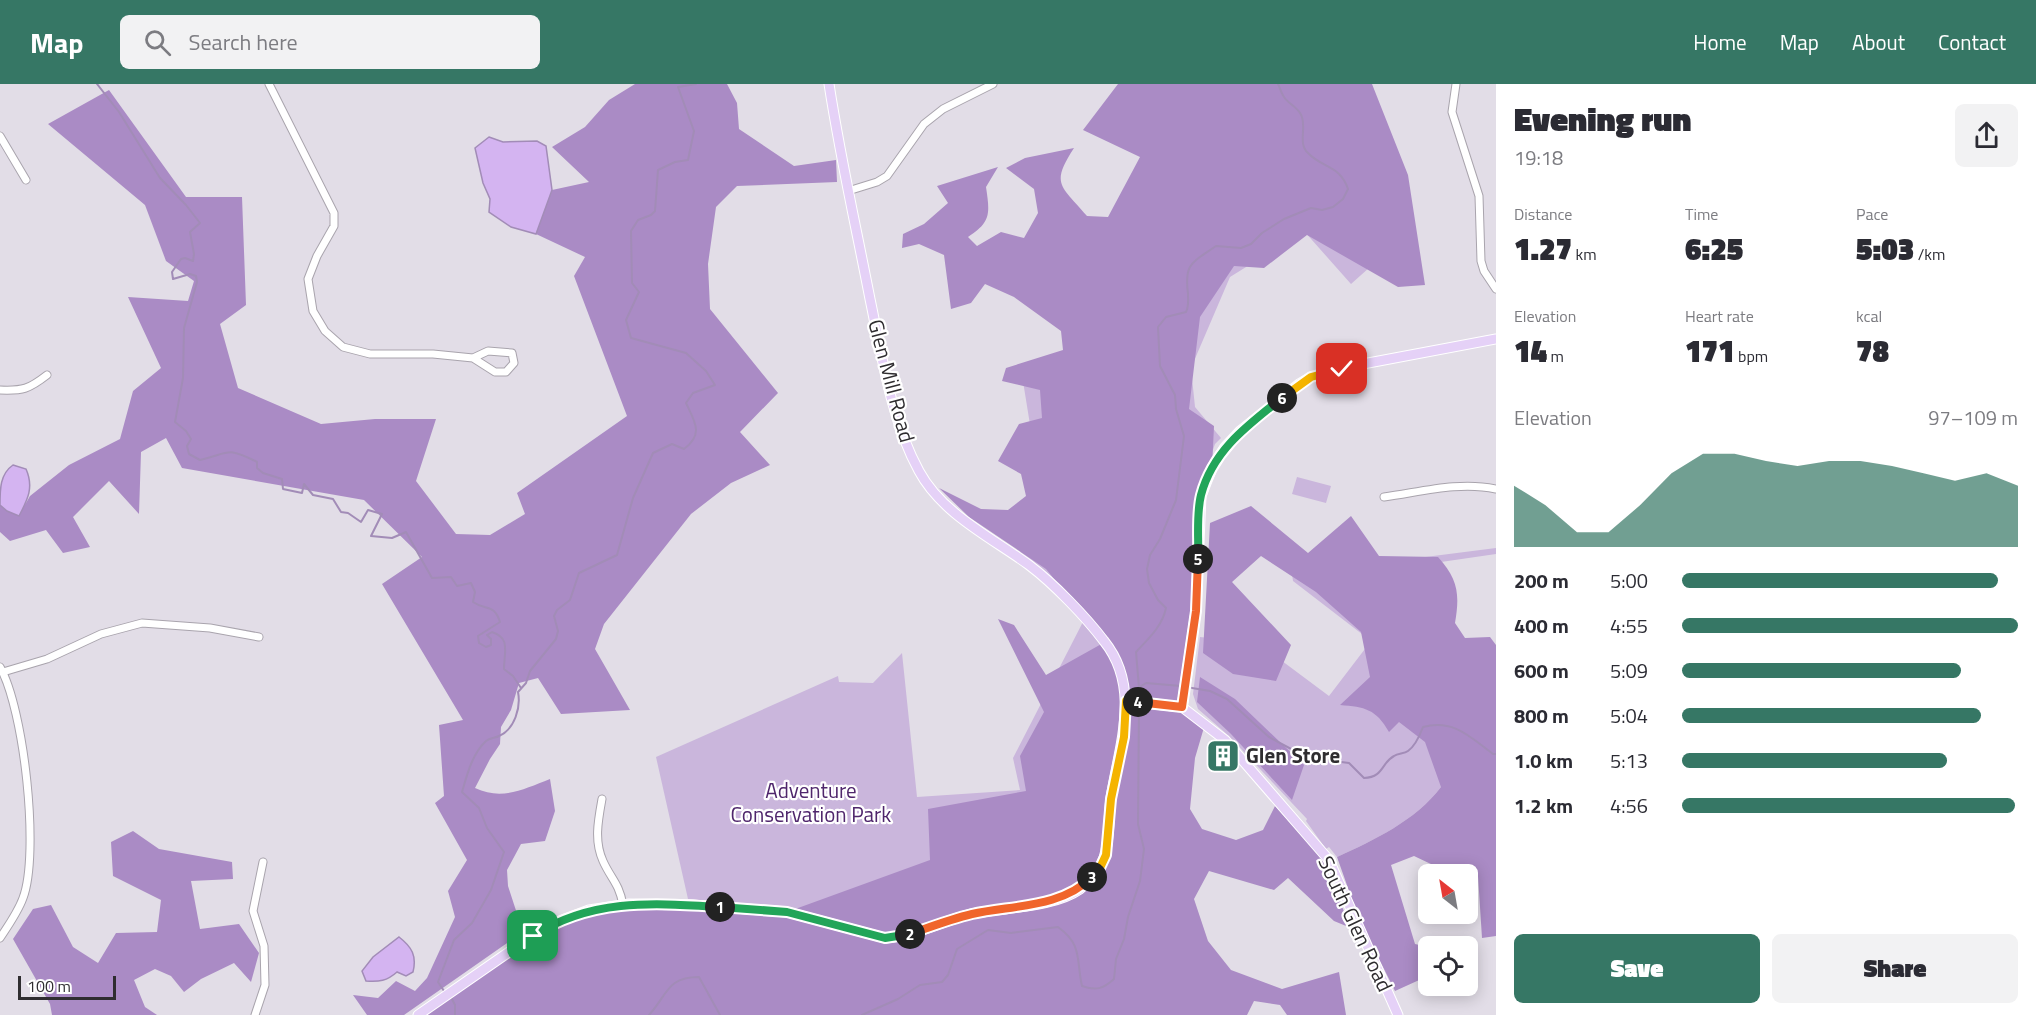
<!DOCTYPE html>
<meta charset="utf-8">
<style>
:root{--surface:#fff;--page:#f2f2f3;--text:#2b2b33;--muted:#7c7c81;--accent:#367765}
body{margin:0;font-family:"Titillium Web",sans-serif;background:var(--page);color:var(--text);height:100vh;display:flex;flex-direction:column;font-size:22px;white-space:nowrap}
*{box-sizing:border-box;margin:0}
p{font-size:20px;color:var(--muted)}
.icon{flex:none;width:33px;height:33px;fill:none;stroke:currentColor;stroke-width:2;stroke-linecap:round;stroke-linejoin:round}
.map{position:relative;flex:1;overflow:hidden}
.panel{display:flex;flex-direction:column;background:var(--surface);width:540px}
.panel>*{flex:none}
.needle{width:39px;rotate:329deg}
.buttons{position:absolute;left:1418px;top:780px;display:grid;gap:12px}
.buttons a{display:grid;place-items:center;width:60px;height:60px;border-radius:9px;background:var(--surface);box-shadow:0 3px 15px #0003;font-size:30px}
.scale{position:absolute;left:18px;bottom:15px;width:98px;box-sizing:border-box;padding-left:6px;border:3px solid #2f2d30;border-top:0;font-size:16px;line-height:21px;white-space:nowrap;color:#2f2d30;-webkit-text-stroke:4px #fff;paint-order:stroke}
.pin{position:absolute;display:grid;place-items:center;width:51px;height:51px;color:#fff;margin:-26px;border-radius:12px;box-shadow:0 3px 9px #0006}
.km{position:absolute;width:30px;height:30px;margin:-15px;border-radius:50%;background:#222;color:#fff;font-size:16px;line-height:30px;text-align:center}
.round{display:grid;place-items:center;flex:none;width:63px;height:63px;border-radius:9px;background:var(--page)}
.summary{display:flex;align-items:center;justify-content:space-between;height:102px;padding:0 18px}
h1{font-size:33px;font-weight:800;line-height:45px}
.figures{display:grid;grid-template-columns:repeat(3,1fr);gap:9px;height:102px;padding:6px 18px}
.figures div{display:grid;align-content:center}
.figures b{font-size:30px;font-weight:800}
.figures small{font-size:16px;font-weight:400}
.figures p{font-size:16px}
.chart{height:168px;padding:12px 18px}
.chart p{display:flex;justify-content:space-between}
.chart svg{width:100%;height:108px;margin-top:6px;fill:var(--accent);opacity:.7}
.action{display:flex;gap:12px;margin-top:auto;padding:12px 18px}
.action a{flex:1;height:69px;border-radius:9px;background:var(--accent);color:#fff;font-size:24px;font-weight:800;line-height:69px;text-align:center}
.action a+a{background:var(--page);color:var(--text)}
ul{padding:0 18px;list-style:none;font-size:20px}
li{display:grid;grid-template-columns:96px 72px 1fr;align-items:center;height:45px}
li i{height:15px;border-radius:8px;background:var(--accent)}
header{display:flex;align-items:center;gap:36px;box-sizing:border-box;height:84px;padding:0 30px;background:var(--accent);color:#fff}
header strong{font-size:28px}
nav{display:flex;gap:33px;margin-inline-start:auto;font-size:21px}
.search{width:420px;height:54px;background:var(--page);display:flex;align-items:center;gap:15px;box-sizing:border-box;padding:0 21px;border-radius:9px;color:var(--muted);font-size:22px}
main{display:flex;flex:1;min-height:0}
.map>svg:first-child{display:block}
</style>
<header>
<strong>Map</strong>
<div class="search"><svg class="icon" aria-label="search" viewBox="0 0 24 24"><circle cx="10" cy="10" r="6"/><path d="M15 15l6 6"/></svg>Search here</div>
<nav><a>Home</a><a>Map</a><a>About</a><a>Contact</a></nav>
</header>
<main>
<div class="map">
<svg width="1496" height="931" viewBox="0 0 1496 931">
<rect width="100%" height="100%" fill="#e2dde7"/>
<path fill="#cab6dc" d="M1140 37 1379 175 1351 200 1304 147 1230 193 1191 284 1195 323 1221 354 1215 360 1193 423 1183 596 1192 763 430 931 490 878 540 841 575 829H794L793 825 688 815 656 673 838 592 839 598 873 599 902 569 917 713 1020 706 1013 674 1086 532 1016 469 1068 453 1033 359 1021 285 1084 275 1123 151 1158 106Z
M1297 393 1331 402 1326 419 1292 410Z
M1496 464V470L1441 478V703C1415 737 1374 756 1337 773L1329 763 1326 765 1306 737 1307 735 1229 652 1198 625 1193 610 1200 553 1258 559 1329 612 1371 557 1293 497 1292 490Z"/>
<path fill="#aa8bc5" d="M635 0H727L737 19 739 45 794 82 836 76 837 98 737 102 716 123 708 180 710 225 778 309 740 348 770 381 731 399 691 430 604 540 595 565 630 626 561 630 538 594 519 599 511 626 501 643 500 660 490 675 475 704C502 717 524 705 550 695L555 727 545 757 521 760 507 786 508 802 523 848 404 931H367L353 911 378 914 396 897 415 907 427 894 455 833 448 807 467 776 435 719 444 712 439 641 463 636 382 500 422 473 364 416 182 384 166 354 141 368 139 430 109 397 73 433 90 463 63 469 46 446 10 457 0 448V421L7 427 19 431 30 412 69 381 120 355 133 307 161 284 128 213 188 217 194 197 166 177 145 121 48 40 109 6 186 113H242L246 221 220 240 238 304 321 340 375 335H436L416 397 456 450 490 451 525 430 517 409 627 332 574 192 585 173 536 150 552 106 589 98 552 63 585 43 609 16Z
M1118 0H1372L1408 91 1425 201 1398 203 1307 151 1264 184 1234 182 1200 233 1189 325 1214 342 1212 384 1201 412 1197 505 1182 623 1205 640 1195 674 1190 725 1202 745 1236 756 1263 746 1275 722 1321 773 1351 844 1334 837 1288 794 1274 806 1209 787 1194 815 1208 857 1231 886 1282 905 1339 888 1346 931H1287L1280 921 1254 917 1247 931H418L535 850 609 822 787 828 930 776 928 725 1026 707 1020 672 1044 628 998 535 1014 541 1046 591 1105 558 1046 485 969 433 939 404 981 425 1008 426 1026 412 1021 390 998 377 1019 340 1042 334 1040 306 1002 297 1006 284 1063 266 1061 247 1014 213 985 200 971 219 951 225 944 171 919 160 902 164 903 150 924 140 948 119 937 102 998 83 986 103C990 130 991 138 968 153L977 162 1001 148 1024 154 1038 129 1034 105 1006 84 1025 74 1074 64C1050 101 1061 101 1087 132L1108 133 1140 73 1083 46Z
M1251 422 1308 469 1351 432 1379 472 1438 473C1458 495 1460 510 1455 539L1465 554 1490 553 1496 561V852L1482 854 1478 792 1467 797V790H1452L1414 772 1391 781 1415 860 1428 863V892L1395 907 1359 835 1337 773C1374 756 1415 737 1441 703L1425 658 1399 638 1389 648C1376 625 1365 623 1340 621L1370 593 1361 548 1316 508 1261 472 1232 498 1291 561 1276 597 1233 590 1203 569 1210 439Z
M1200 593 1235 615 1304 681 1292 716 1231 650 1197 618Z
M133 747 159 765 232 778 233 795 191 797 200 845 239 840 259 869 251 898 234 879 201 895 184 908 171 892 155 885 134 896 145 923 157 931H52L50 920 13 855 33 825 51 821 73 863 98 879 116 849 157 848 161 816 113 792 111 758Z"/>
<path fill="#d4b4f1" stroke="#a28cb7" stroke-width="1.5" d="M489 53 503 58 537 57 546 62 552 106 536 150 511 143 489 128 490 115 483 99 475 64Z
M13 381 26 385C34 403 28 415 19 432L7 427 0 421C0 405 0 390 13 381Z
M399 853C412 863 417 872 413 888L406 892 397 888C387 897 379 898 366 897L362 887 373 873Z"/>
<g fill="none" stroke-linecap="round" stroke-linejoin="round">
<path stroke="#a28cb7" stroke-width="2" d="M97 0 119 28 160 94 186 121 200 139 190 148 194 170 193 177 185 174 181 175 172 188 173 195 190 190 196 192 197 198 184 244 183 294 175 338 186 347 191 355 187 362 189 370 200 376C230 369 226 362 257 378V384L263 389 282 395 283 405 302 409 304 400 313 411 333 415 341 428 348 429 361 438 368 426 382 430 371 452 392 454 406 448 432 494 451 493 457 502 471 499 475 508 473 518C486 527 494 519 500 538L478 552 479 559 486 563 491 561V555L487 551 492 548C511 554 504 568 504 585L513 592 521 604
M1138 604 1146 599 1181 602
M1192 604 1210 607 1227 615 1269 653 1293 666 1326 676 1349 679 1364 694C1384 693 1381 679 1394 672 1398 669 1404 670 1408 667 1415 662 1420 651 1423 643 1454 635 1470 653 1493 670H1496
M1140 616 1136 568C1148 555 1162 543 1166 524L1158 516 1149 499 1147 485 1150 471 1160 455 1176 416 1184 352 1176 325 1175 311 1160 282 1158 243 1166 233 1186 228C1189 222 1188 217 1188 210 1184 179 1192 179 1216 162L1241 164 1251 160 1262 149 1284 135 1311 124 1322 126 1333 123 1343 115 1348 105C1340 81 1322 84 1308 69 1298 60 1306 45 1302 33 1299 23 1289 21 1284 13 1281 9 1280 4 1278 0
M444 907 438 898 454 856 472 839 491 806 504 768 487 744 479 724 462 708C467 691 472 670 486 657 490 654 495 654 499 652 515 645 521 623 518 608L526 599 530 587 556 555 558 547 554 532 557 526 570 516 579 489 617 471 633 414 653 369 672 360 684 365C704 350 695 338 686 319L693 309 715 301 706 287 686 269 631 254 626 236 639 208 632 199 631 147 638 136 651 131 655 127 658 86 675 78 688 76 694 47 678 3 696 0
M451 913 455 921V931
M649 931C668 910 667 893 699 893L720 931
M862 931 898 915 920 901 942 898 948 891 957 865 988 846 1011 849 1058 843C1083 861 1076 876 1082 902 1096 907 1103 905 1114 895L1116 875 1124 855 1128 833 1140 797 1144 765 1138 740 1139 622"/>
</g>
<path fill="#70c4ad" stroke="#66706d" stroke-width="1.5" d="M1223 664 1232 675 1226 682 1213 669Z"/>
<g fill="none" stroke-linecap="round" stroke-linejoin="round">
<defs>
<path id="minor" d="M269 0 334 129V142L317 172 308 195 313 227 325 247 343 263 370 270H433L473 274 488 267 512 269 514 279 506 288H495L473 274
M1456 0 1452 28 1479 112 1481 177 1484 187 1496 205
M0 52 26 96
M848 107 877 98 887 92 924 40 943 25 993 0
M0 306C23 307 29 305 47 291
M1384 413C1421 408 1459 397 1496 405
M0 583C24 625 40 769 23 814 18 828 8 842 0 854
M3 588 47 575 101 550 142 539 210 544 259 553
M602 715C598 737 594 757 603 777 611 795 619 799 623 821
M255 931 265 901 264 862 253 827 263 778"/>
<path id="major" d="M1126 617 1182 623
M1182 623 1196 527 1201 412 1212 384 1225 363 1240 347 1299 300 1311 293 1347 283 1496 255
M1182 623 1225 656 1329 776 1398 931
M418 931 535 850 555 839 589 826 629 820 693 821 787 828 885 854C915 852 942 837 971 830 1003 823 1053 824 1080 805 1115 778 1106 751 1111 714 1119 662 1142 604 1104 557 1086 533 1053 499 1029 481 992 454 942 430 919 387 891 336 882 272 870 215 856 143 840 72 829 0"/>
</defs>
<use href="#minor" stroke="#a9a4ad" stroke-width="9"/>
<use href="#major" stroke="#fff" stroke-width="11"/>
<use href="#minor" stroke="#fff" stroke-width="7"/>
<use href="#major" stroke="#e5d1f7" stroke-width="9"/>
</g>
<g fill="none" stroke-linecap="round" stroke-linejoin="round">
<defs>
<path id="split-1" d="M533 852C592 814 653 819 720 823"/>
<path id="split-2" d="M720 823 787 828 885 854 910 850"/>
<path id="split-3" d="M910 850C930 843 951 835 972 830 1013 821 1061 824 1092 793"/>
<path id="split-4" d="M1092 793 1099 786 1106 771 1111 715 1124 653 1126 617 1138 618"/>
<path id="split-5" d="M1138 618 1182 623 1196 527 1198 475"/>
<path id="split-6" d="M1198 475C1199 455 1196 431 1201 411 1213 366 1248 341 1282 314"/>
<path id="split-7" d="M1282 314 1311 293 1342 285"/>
</defs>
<use href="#split-1" stroke="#fff" stroke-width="12"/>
<use href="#split-2" stroke="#fff" stroke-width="12"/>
<use href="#split-3" stroke="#fff" stroke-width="12"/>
<use href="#split-4" stroke="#fff" stroke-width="12"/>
<use href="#split-5" stroke="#fff" stroke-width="12"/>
<use href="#split-6" stroke="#fff" stroke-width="12"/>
<use href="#split-7" stroke="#fff" stroke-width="12"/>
<use href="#split-1" stroke="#22a559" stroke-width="8"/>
<use href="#split-2" stroke="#22a559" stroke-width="8"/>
<use href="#split-3" stroke="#f0652b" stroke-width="8"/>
<use href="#split-4" stroke="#f5b400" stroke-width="8"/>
<use href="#split-5" stroke="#f0652b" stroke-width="8"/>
<use href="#split-6" stroke="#22a559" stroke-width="8"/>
<use href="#split-7" stroke="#f5b400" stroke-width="8"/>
</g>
<defs>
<symbol id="building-square" viewBox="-11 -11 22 22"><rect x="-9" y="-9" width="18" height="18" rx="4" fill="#367765" stroke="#fff"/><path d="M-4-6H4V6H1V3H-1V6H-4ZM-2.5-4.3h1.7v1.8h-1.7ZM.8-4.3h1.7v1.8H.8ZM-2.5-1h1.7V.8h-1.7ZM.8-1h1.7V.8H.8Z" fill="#fff"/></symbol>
</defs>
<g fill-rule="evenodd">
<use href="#building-square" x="1204" y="653" width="38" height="38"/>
</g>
<g text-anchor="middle" stroke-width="4.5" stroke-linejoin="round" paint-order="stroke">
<g font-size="21" fill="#2f2d30" stroke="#fff">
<text transform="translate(891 297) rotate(75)" y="7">Glen Mill Road</text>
<text transform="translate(1355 840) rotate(65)" y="7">South Glen Road</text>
</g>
<g font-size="21" font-weight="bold" fill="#2f2d30" stroke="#fff" text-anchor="start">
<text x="1246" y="679">Glen Store</text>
</g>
<g font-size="21" fill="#4f266c" stroke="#fff">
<text x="811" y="714">Adventure<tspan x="811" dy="24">Conservation Park</tspan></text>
</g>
</g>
</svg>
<div class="buttons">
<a><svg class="needle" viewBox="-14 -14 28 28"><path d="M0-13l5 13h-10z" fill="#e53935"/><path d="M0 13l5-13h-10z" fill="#7c7c81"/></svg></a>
<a><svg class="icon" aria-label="locate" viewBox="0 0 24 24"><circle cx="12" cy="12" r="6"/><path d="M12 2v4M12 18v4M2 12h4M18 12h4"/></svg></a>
</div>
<div class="scale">100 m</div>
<div class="pin" style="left:533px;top:852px;background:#1e9e55"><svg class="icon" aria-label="arrive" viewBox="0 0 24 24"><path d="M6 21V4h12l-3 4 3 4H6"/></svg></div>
<div class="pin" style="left:1342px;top:285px;background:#d93025"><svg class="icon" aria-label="check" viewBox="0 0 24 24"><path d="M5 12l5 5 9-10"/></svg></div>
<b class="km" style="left:720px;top:823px">1</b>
<b class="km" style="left:910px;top:850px">2</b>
<b class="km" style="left:1092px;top:793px">3</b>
<b class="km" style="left:1138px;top:618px">4</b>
<b class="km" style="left:1198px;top:475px">5</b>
<b class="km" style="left:1282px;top:314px">6</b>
</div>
<section class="panel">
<div class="summary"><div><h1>Evening run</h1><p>19:18</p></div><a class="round"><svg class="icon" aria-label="share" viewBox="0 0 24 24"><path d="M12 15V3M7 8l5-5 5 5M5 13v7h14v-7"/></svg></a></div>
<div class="figures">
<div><p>Distance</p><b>1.27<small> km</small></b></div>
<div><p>Time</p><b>6:25</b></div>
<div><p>Pace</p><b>5:03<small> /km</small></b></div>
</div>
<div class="figures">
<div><p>Elevation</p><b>14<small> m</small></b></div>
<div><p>Heart rate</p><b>171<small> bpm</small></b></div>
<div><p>kcal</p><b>78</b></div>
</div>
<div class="chart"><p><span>Elevation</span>97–109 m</p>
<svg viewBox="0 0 160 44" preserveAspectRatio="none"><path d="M0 44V19L10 27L20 38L30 38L40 27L50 14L60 6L70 6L80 9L90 11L100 9L110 9L120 11L130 14L140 17L150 14L160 19V44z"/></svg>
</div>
<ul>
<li><b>200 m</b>5:00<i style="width:94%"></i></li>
<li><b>400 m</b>4:55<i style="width:100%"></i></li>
<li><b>600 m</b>5:09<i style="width:83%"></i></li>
<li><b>800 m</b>5:04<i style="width:89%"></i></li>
<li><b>1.0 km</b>5:13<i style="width:79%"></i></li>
<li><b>1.2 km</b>4:56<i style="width:99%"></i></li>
</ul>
<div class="action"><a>Save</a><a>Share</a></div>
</section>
</main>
